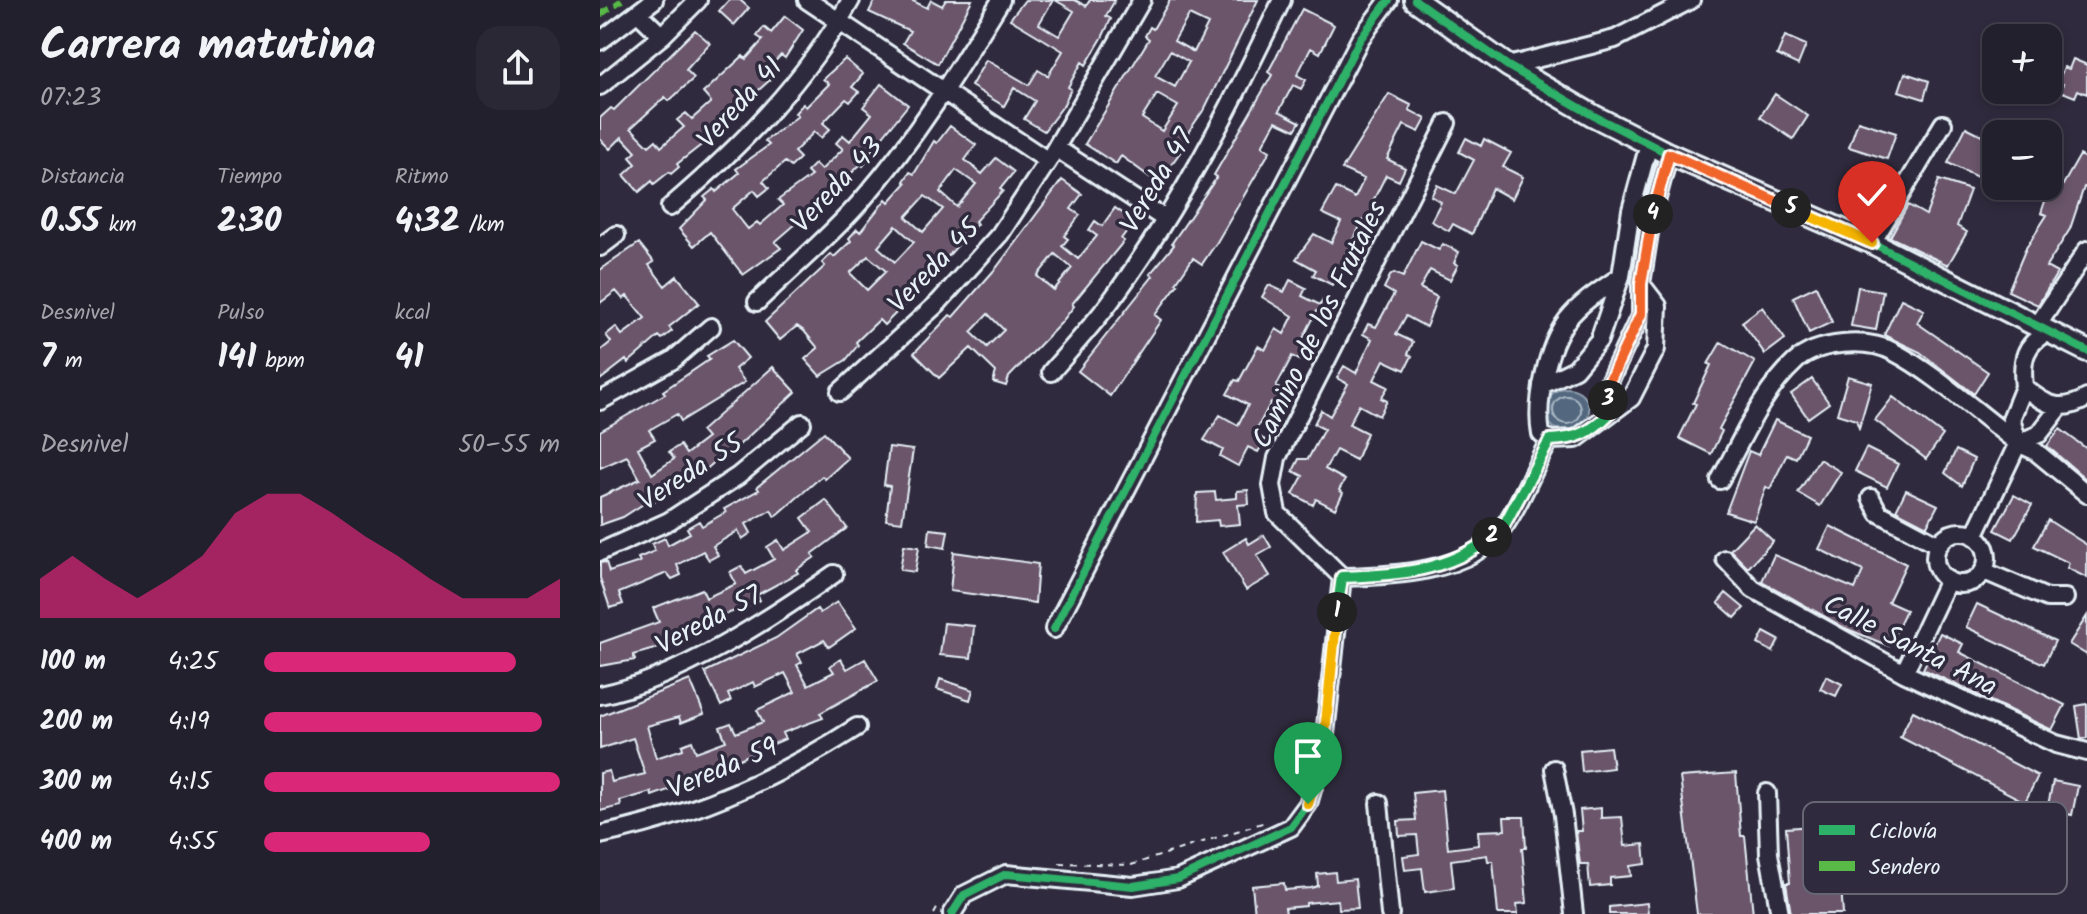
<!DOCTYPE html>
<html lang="es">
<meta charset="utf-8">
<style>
:root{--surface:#23202e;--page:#2b2836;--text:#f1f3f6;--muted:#a3a3aa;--line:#403e4a;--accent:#db2777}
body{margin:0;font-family:Kalam,sans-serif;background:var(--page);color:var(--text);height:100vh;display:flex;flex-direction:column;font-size:30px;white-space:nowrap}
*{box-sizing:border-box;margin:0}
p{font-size:26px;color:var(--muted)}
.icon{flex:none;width:44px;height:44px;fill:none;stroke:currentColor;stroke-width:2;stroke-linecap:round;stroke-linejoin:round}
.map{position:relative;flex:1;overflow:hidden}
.panel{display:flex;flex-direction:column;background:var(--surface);width:600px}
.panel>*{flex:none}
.fabs{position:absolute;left:1382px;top:24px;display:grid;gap:16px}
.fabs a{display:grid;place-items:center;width:80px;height:80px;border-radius:16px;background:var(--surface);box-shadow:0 4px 12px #0003,0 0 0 2px var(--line);font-size:40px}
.pin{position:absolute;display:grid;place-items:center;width:68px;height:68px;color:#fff;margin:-82px -34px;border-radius:50% 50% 50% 0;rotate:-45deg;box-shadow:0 0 8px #0007}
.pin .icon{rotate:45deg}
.km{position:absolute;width:40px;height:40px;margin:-20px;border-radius:50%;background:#222;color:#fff;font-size:22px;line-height:40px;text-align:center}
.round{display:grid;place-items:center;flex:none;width:84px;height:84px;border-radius:24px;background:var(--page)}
.summary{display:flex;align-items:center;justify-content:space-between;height:136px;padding:0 40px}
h1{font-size:44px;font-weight:700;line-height:60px}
.metrics{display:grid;grid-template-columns:repeat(3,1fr);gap:12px;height:136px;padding:8px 40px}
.metrics div{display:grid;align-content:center}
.metrics b{font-size:34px;font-weight:700}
.metrics small{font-size:22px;font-weight:400}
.metrics p{font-size:22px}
.chart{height:224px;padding:16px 40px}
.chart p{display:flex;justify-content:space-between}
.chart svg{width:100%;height:144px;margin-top:8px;fill:var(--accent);opacity:.7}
ul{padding:0 40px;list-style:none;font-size:26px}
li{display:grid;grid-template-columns:128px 96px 1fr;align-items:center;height:60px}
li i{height:20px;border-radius:10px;background:var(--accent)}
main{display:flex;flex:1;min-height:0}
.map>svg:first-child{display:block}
</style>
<main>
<section class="panel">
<div class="summary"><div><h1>Carrera matutina</h1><p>07:23</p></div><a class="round"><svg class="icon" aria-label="share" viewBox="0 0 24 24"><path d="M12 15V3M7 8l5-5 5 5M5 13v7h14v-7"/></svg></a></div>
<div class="metrics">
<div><p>Distancia</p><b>0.55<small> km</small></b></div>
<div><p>Tiempo</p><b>2:30</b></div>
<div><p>Ritmo</p><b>4:32<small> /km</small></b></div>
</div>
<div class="metrics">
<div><p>Desnivel</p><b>7<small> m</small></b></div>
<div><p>Pulso</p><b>141<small> bpm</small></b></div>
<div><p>kcal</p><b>41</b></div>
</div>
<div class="chart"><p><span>Desnivel</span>50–55 m</p>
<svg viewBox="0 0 160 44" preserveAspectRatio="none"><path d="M0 44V32L10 25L20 32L30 38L40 32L50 25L60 12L70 6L80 6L90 12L100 19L110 25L120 32L130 38L140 38L150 38L160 32V44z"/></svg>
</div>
<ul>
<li><b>100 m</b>4:25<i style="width:85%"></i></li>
<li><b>200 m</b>4:19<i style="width:94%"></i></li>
<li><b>300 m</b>4:15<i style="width:100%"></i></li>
<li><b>400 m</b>4:55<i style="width:56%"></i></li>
</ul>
</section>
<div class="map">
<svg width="1487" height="914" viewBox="0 0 1487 914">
<rect width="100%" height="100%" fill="#2f2a3d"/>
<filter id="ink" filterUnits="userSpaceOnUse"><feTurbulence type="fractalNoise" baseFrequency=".0125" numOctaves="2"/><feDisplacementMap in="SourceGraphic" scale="16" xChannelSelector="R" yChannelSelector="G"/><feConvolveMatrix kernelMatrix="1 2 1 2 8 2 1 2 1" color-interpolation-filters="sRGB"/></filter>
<g filter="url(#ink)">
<path fill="#53677e" stroke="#8f9eaf" stroke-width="2" d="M945 410a22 22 0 1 1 44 0a22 22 0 1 1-44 0Z"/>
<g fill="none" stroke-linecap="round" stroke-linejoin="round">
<path stroke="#acbac7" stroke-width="2" d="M953 410a14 14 0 1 1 28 0a14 14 0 1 1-28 0Z"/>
</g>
<path fill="#6a546a" stroke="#e8f1f8" stroke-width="2" fill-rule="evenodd" d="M129 0H140L149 8 134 25 119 11Z
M275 0H311L327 8 331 0 342 6 346 0H372L338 64 303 43 310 31 269 12Z
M425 0H453L439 24 459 36 474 11 455 0H475L486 6 490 0H515L506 16 511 19 502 38 486 65 482 62 468 87 471 89 463 106 444 131 424 119 435 101 414 88 404 106 371 86 386 60 429 85 438 70 448 76 463 51 410 19Z
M570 0H658L605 108 582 141 586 144 558 183 521 156 516 164 485 144 549 39 545 36 550 27 553 29ZM589 15 608 24 594 52 574 41ZM570 51 589 62 575 87 555 76ZM557 94 578 106 562 131 542 118Z
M702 9 734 25 720 53 711 48 697 75 706 80 701 89 693 85 679 111 700 122 695 130 676 121 662 146 670 151 617 242 602 264 593 258 576 283 578 284 555 315 561 320 510 396 478 371 553 276 550 274 574 245 572 243 617 177 614 175 672 75 668 72Z
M185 16 203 30 185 58 181 55 163 74 170 80 107 136 109 139 77 164 79 167 71 174 69 172 54 184 52 181 39 192 24 175 36 164 30 157 36 152 22 137 10 149 0 139V118L11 108 14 110 95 30 110 43 86 70 94 78 69 101 65 97 31 128 49 146 56 140 61 147 84 127 77 120 86 113 92 119 111 102 103 93 143 56 146 59 163 40 157 36 164 27 171 33Z
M1185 36 1206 45 1198 65 1177 55Z
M245 59 263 74 252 87 259 92 250 102 246 99 223 123 230 129 221 138 214 132 194 152 200 158 191 167 185 162 163 181 169 188 159 196 154 190 132 209 148 229 157 222 160 225 183 205 178 200 211 176 207 172 215 164 221 170 243 149 236 143 243 135 250 141 272 114 263 107 281 84 308 105 268 155 270 157 263 166 261 164 238 186 240 189 232 197 227 192 206 211 212 218 202 226 198 222 175 242 181 248 143 275 110 232 94 246 79 229 107 200 104 197 114 189 116 192 139 173 136 169 169 145 165 141 198 116 195 113 203 104 206 107 229 84 223 79Z
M1473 59 1487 65V94L1478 90 1475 97 1460 91 1463 84 1458 82 1464 67 1469 69Z
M1305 73 1329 81 1324 99 1299 91Z
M789 94 811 105 809 110 826 119 819 132 804 125 787 159 805 168 799 181 786 175 771 205 782 210 775 225 763 220 747 253 758 259 752 272 742 266 732 285 713 275 716 270 696 259 714 234 731 243 741 222 722 213 736 188 755 198 764 179 742 169Z
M1175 94 1208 116 1193 139 1160 117Z
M1258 121 1296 133 1287 159 1249 147Z
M350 126 376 145 365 160 382 174 396 158 414 172 400 189 403 191 375 221 377 224 304 305 284 325 279 320 256 342 258 345 246 360 220 376 205 359 218 348 204 331 197 326 180 340 165 322 225 266 222 263 231 254 234 257 251 241 249 238 257 229 260 232 286 199 289 202 306 183 304 181 310 172 314 174 334 141 337 143ZM356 170 376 184 357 207 340 192ZM325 196 343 209 323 232 306 217ZM296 226 314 242 295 262 278 247ZM268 256 286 271 267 290 250 273Z
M1366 127 1396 142 1381 179 1348 163Z
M866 138 881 146 884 139 911 153 903 167 923 177 912 199 892 188 872 234 853 224 849 231 831 221 841 202 831 196 837 185 856 194 874 160 859 152Z
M1480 155 1487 159V188L1484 187 1470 229 1446 267 1457 273 1438 305 1408 291 1426 248 1447 215 1441 213 1450 187 1460 190Z
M462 180 482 194 471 209 480 215 464 236 468 239 462 246 478 259 497 236 489 230 495 221 502 226 515 208 534 221 521 239 524 241 472 304 474 306 461 323 409 377 406 386 393 382 396 372 371 348 339 378 314 353 350 315 353 317 397 267ZM455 254 472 268 454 290 437 276ZM388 314 404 330 387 347 371 332Z
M1339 180 1370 190 1357 226 1367 232 1348 265 1290 237 1308 205 1326 215Z
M821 241 839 250 843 244 859 252 854 263 858 265 850 280 830 270 820 288 837 297 826 327 806 316 796 334 813 342 808 354 812 356 805 370 784 360 774 380 788 387 781 398 787 401 779 416 759 405 749 424 767 433 756 460 736 450 725 469 745 480 739 490 743 493 735 509 716 499 713 505 693 494 703 476 693 471 699 459H708L724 429 714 424 721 410 730 416 748 384 737 378 744 366 756 373 772 339 763 334 768 324 776 327 794 294 784 288 790 276 794 273 803 277Z
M39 243 54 262 49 265 65 286 77 276 99 303 69 327 72 331 62 339 59 336 28 363 26 360 0 380V351L11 342 6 335 16 327 22 335 45 318 27 296 23 299 16 291 0 303V270Z
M690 280 706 288 702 296 720 305 723 300 733 305 727 316 717 311 699 346 710 352 705 363 692 356 676 387 689 394 682 407 671 402 654 434 665 440 658 452 648 447 638 466 620 456 623 450 604 440 620 415 638 425 648 405 627 394 635 380 639 381 658 346 665 350 676 329 684 334 693 316 662 297 669 285 684 292Z
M1216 286 1232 322 1209 333 1193 297Z
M1258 287 1283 291 1276 330 1251 326Z
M1301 299 1324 310 1317 323 1388 372 1374 394 1320 352 1284 335Z
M1162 307 1185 339 1165 354 1142 322Z
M133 340 148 358 135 369 145 382 81 421 77 414 49 430 55 439 38 448 52 474 74 459 69 452 80 445 86 454 107 438 101 431 173 367 196 392 124 459 121 456 100 475 89 481 87 478 53 502 51 499 23 517 0 525V497L40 479 27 456 0 468V431L65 394 63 391 110 359 107 356Z
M1121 342 1155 362 1119 429 1122 431 1111 454 1079 438 1096 404 1093 403 1111 365 1108 364Z
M1248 376 1272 383 1259 428 1256 420 1237 414Z
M1212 379 1229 403 1208 418 1191 394Z
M1293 397 1343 435 1326 459 1275 420Z
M1175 420 1207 435 1196 458 1187 454 1170 489 1166 487 1154 521 1126 512 1149 451 1158 455Z
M1460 429 1487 449V480L1447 446Z
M224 432 248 458 225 479 222 476 175 517 171 510 146 524 151 533 142 539 138 531 113 546 118 555 109 560 103 551 77 565 81 575 72 579 67 573 19 593 23 604 10 608 0 578V563L6 562 9 572 40 562 38 558 55 551 52 544 65 538 68 545 90 533 87 528 99 521 102 526 126 512 124 509 159 490 157 487Z
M289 447 313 450 302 522 286 520 290 486 284 485Z
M1266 448 1298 464 1287 487 1255 471Z
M1356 450 1374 459 1362 486 1345 473Z
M1219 459 1241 472 1220 506 1198 493Z
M648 490 649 504 638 505 640 524 619 526 618 520 596 522 597 493 615 492 616 500 637 498V491Z
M1306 490 1338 505 1327 526 1296 510Z
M1414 495 1432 505 1413 539 1395 530Z
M226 500 247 528 212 554 215 557 196 570 198 573 157 595 160 600 149 606 118 617 120 622 69 645 33 655 35 660 0 666V643L59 622 53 608 102 589 106 598 136 584 130 572 141 566 146 574 174 559 167 547 178 540 184 550 212 532 202 518Z
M1448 520 1487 545V578L1467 568 1469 563 1434 546Z
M1155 524 1173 541 1148 568 1130 550Z
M1230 526 1306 564 1288 602 1306 610 1289 646 1245 628 1162 581 1174 555 1255 589 1263 571 1219 549Z
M330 529 348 531 345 548 328 545Z
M664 535 671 547 657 555 670 576 646 590 623 552 646 538 649 544Z
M304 545 319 547 315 572 300 570Z
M354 552 438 564 435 603 350 591Z
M1126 593 1144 608 1135 618 1118 603Z
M237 602 256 628 229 647 224 640 197 654 202 662 197 665 208 685 234 672 230 666 241 659 247 669 265 659 278 681 220 713 223 718 182 733 185 739 123 766 125 769 52 796 51 792 20 801 21 806 0 811V773L9 771 12 782 45 774 33 738 0 749V716L90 680 104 714 81 723 79 717 47 726 56 758 83 749 82 745 92 741 96 752 126 741 120 727 131 723 136 733 163 722 157 710 195 692 185 673 155 687 153 682 128 694 131 701 121 706 105 672 176 638 217 609 220 613Z
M1377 604 1455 641 1444 664 1366 627Z
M1487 616V655L1469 644Z
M344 623 374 626 371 658 340 655Z
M1164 632 1179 640 1173 652 1158 644Z
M1340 633 1363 644 1359 652 1465 705 1452 730 1323 669Z
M1226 676 1242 684 1236 696 1220 689Z
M340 679 373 690 370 700 337 689Z
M1487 704V738L1481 739 1476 706Z
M1313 711 1438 776 1425 802 1300 737Z
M1010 747 1013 768 982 772 980 750Z
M1136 773 1141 836H1145L1153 914H1097L1080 777Z
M1453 781 1478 786 1472 815 1447 810Z
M842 790 848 849 879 845 878 831 905 830 904 817H924L926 848H922L927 903 917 904 918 914H898L893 861H888L887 855 851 860 854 888 825 892 822 868 805 870 803 856 819 854 817 835 799 836 798 821 816 820 813 793Z
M1001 808V818L1022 817 1025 846 1044 844 1046 864 1030 866 1031 876 1010 878V885L990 887 988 864H980L976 831H982L980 810Z
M1242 824 1245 870H1240L1243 914H1191L1186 883H1190L1186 828Z
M735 872 736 881 755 879 758 908 739 909 738 900 706 903V906L685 908 686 914H655L652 886 684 883 685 890 711 888 718 886 717 874Z
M1047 903 1048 914H1009V907Z"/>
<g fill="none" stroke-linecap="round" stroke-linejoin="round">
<defs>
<path id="minor" d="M207 0 448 161
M39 14 62 36
M0 41 54 0
M908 66 1015 39 1091 0
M0 86 62 36 98 0
M456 148 565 219
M70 207C140 147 206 81 251 0
M1272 243 1343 124
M0 247 16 235
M1021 276C1002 289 981 302 967 320 947 346 935 403 941 434L950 440 976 439 1031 398 1056 349 1058 306 1041 284 1051 220 1069 154
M157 302C192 268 231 236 262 200 316 138 358 70 401 0
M1438 325 1487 250
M1449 331C1424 344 1421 360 1424 387 1446 406 1461 413 1487 398
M451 372C471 349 492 326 510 302 579 209 632 104 682 0
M942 385 975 369 999 340 1021 276 1031 210 1049 144
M240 392 338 303 400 234 448 161 542 0
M0 401 73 360 111 327
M1010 413 1007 386 1041 314V284
M1418 443 1411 419 1424 387
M1120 480C1142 440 1161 393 1195 362 1217 341 1268 338 1294 352 1333 372 1381 416 1418 443L1435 451 1487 494
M1271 498 1279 513 1339 545
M1335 558a26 26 0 1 1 52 0a26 26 0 1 1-52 0Z
M1374 536 1418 443 1439 434 1460 407
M0 552 69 521 138 476 202 423
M1125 559 1153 589 1304 673 1456 744 1487 752
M1384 571 1447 598H1465
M742 577 677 513 672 485 677 458 847 123
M742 577C791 576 871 573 903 528 922 502 933 468 950 440
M454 629 760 39 789 0
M1304 673 1348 580
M0 695C77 680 170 619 234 574
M954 769 963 815 974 914
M1167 793 1169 854 1180 914
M779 803 790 914
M0 835C93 816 178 778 257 727
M352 914 364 895 406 874 533 886 578 879 691 827 708 804 723 753 742 577"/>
<path id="tertiary" d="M815 0 908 66 994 116 1069 154 1272 243 1487 351"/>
</defs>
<use href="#minor" stroke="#e8f1f8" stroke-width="22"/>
<use href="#tertiary" stroke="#e8f1f8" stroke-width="26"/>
<path stroke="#e8f1f8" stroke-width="2" stroke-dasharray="6 6" stroke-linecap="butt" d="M459 863 531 865 665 822
M334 914 339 905"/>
<use href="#minor" stroke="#2f2a3d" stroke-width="16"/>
<use href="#tertiary" stroke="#2f2a3d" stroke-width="20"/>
<path stroke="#58b947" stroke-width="6" stroke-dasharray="12 6" stroke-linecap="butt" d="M0 15 22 0"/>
<defs>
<path id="cycleway" d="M815 0 908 66 994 116 1069 154 1272 243 1487 351
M454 629 760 39 789 0
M352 914 364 895 406 874 533 886 578 879 691 827 708 804 723 753 742 577"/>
</defs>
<use href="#cycleway" stroke="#2f2a3d" stroke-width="13"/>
<use href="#cycleway" stroke="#2db169" stroke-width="8"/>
</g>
</g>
<g fill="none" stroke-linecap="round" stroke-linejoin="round" filter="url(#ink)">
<defs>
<path id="split-1" d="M708 804 723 753 737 612"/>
<path id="split-2" d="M737 612 742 577C798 575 846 572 892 537"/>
<path id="split-3" d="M892 537 902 529 950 440C978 439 990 433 1010 413L1008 400"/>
<path id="split-4" d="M1008 400 1007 386 1041 314V284L1053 214"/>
<path id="split-5" d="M1053 214 1069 154 1191 208"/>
<path id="split-6" d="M1191 208 1272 243"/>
</defs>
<use href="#split-1" stroke="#fff" stroke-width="16"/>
<use href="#split-2" stroke="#fff" stroke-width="16"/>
<use href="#split-3" stroke="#fff" stroke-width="16"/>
<use href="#split-4" stroke="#fff" stroke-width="16"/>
<use href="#split-5" stroke="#fff" stroke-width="16"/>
<use href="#split-6" stroke="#fff" stroke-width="16"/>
<use href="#split-1" stroke="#f5b400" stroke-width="10"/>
<use href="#split-2" stroke="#22a559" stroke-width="10"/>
<use href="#split-3" stroke="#22a559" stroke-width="10"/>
<use href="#split-4" stroke="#f0652b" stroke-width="10"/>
<use href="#split-5" stroke="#f0652b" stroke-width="10"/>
<use href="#split-6" stroke="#f5b400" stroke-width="10"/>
</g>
<g text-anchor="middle" stroke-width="7" stroke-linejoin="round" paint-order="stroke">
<g font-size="28" fill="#e8f1f8" stroke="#2f2a3d">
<text transform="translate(139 102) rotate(-48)" y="10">Vereda 41</text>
<text transform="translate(556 180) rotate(-59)" y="10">Vereda 47</text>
<text transform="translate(236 184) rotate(-47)" y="10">Vereda 43</text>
<text transform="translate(333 265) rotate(-46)" y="10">Vereda 45</text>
<text transform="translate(718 324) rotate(-64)" y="10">Camino de los Frutales</text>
<text transform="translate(90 471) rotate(-33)" y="10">Vereda 55</text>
<text transform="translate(108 619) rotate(-28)" y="10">Vereda 57</text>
<text transform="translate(1311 644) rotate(27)" y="10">Calle Santa Ana</text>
<text transform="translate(122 767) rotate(-23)" y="10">Vereda 59</text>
</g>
</g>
<rect x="1203" y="802" width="264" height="92" rx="12" fill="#2f2a3d" stroke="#666675" stroke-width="2"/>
<rect x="1219" y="825" width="36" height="10" fill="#2db169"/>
<rect x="1219" y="861" width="36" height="10" fill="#58b947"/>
<g font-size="22" fill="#e8f1f8">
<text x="1269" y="838">Ciclovía</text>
<text x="1269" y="874">Sendero</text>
</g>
</svg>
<div class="fabs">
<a>+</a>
<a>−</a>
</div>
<div class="pin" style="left:708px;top:804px;background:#1e9e55"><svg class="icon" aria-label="arrive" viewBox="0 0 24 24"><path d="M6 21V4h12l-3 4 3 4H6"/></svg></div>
<div class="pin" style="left:1272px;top:243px;background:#d93025"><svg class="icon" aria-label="check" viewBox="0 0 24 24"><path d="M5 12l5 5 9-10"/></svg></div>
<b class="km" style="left:737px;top:612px">1</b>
<b class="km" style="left:892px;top:537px">2</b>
<b class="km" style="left:1008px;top:400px">3</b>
<b class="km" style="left:1053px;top:214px">4</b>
<b class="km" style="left:1191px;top:208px">5</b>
</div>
</main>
